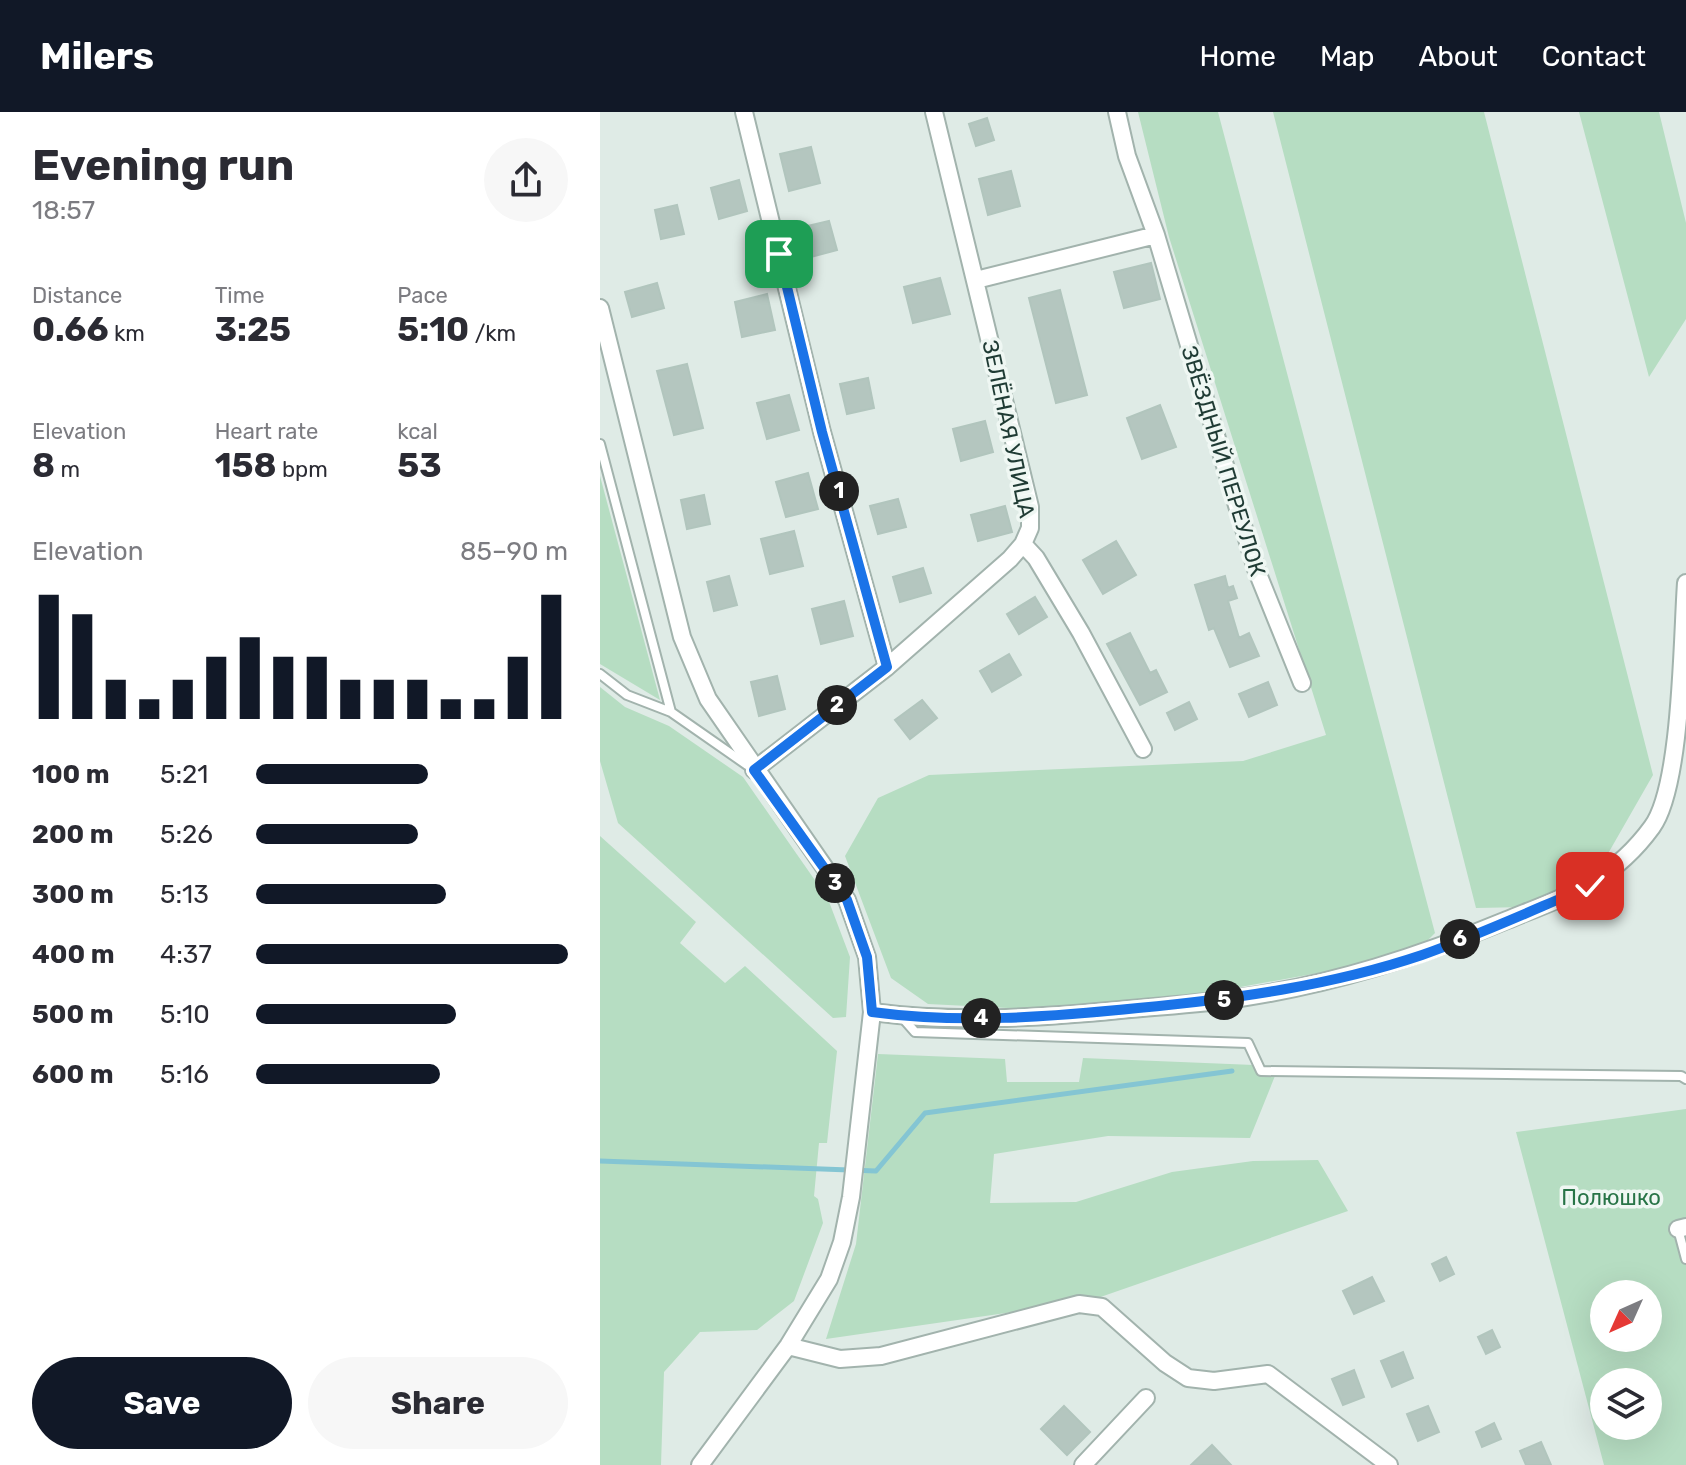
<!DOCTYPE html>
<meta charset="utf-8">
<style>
:root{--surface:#fff;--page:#f7f7f7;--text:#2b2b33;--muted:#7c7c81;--accent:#111827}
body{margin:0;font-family:Rubik,sans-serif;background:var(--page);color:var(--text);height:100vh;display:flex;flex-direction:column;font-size:30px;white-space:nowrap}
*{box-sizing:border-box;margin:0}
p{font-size:26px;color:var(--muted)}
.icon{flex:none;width:44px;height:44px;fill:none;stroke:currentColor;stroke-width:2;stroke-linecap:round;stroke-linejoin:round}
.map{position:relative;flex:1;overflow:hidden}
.drawer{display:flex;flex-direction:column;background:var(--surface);width:600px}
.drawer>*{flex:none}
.needle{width:52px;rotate:225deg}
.buttons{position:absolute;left:990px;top:1168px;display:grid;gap:16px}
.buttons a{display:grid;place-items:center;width:72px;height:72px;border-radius:50%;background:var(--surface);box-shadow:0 8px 32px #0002;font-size:40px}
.pin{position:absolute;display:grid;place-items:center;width:68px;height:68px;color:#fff;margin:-34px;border-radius:16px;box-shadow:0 4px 12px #0006}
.km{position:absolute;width:40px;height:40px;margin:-20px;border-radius:50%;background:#222;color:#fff;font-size:22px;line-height:40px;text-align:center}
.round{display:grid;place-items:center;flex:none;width:84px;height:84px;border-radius:42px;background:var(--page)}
.head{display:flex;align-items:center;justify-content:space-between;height:136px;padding:0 32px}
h1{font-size:44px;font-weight:700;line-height:60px}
.stats{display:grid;grid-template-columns:repeat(3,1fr);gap:12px;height:136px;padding:8px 32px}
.stats div{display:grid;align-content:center}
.stats b{font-size:34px;font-weight:700}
.stats small{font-size:22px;font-weight:400}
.stats p{font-size:22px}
.chart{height:224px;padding:16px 32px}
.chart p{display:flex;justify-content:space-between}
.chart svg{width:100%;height:144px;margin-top:8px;stroke:var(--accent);stroke-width:6}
.action{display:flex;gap:16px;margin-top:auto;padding:16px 32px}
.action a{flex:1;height:92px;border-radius:48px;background:var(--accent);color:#fff;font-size:32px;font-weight:700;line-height:92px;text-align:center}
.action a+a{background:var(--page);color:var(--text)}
ul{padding:0 32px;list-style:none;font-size:26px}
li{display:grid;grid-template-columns:128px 96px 1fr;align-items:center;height:60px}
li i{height:20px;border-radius:10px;background:var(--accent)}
header{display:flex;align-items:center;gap:48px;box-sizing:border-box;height:112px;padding:0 40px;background:var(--accent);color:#fff}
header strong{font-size:38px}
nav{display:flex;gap:44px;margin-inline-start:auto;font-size:28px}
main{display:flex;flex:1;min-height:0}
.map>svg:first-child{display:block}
</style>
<header>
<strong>Milers</strong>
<nav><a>Home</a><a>Map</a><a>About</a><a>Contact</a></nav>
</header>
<main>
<section class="drawer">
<div class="head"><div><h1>Evening run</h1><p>18:57</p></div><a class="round"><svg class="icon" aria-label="share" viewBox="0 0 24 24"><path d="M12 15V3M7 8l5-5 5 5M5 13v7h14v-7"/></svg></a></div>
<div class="stats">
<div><p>Distance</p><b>0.66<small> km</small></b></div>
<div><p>Time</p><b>3:25</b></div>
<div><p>Pace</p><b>5:10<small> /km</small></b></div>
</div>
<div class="stats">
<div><p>Elevation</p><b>8<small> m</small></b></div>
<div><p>Heart rate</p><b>158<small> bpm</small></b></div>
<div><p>kcal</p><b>53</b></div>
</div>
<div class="chart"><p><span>Elevation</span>85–90 m</p>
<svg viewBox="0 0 160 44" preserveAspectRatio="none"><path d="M5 44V6M15 44V12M25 44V32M35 44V38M45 44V32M55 44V25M65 44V19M75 44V25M85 44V25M95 44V32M105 44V32M115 44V32M125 44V38M135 44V38M145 44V25M155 44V6"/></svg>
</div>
<ul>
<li><b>100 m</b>5:21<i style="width:55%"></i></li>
<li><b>200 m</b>5:26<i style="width:52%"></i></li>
<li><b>300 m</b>5:13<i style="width:61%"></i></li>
<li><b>400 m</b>4:37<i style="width:100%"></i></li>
<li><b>500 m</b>5:10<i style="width:64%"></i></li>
<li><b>600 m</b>5:16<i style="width:59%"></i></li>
</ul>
<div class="action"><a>Save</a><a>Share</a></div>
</section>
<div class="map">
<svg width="1086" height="1353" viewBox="0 0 1086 1353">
<rect width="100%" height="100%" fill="#dfebe6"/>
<path fill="#b6ddc2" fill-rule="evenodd" d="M538 0H618L835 821 812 844 613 880 429 897 328 892 291 866 245 744 278 686 329 663 643 649 726 623 569 125Z
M673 0H884L1053 663 978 794 876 796Z
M979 0H1059L1086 111V207L1049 265Z
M0 364 60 588 0 552Z
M0 575 25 595 69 614 143 665 228 787 250 845 246 905 233 906 18 711 0 649Z
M0 724 96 810 80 831 125 871 145 854 237 939 227 1031H219L214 1084 218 1087 223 1111 194 1189 157 1218 100 1220 64 1260 61 1353H0Z
M278 942 405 947 407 970H479L483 946 679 954 650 1026 508 1024 394 1042 390 1091 476 1090 572 1060 653 1049 718 1048 748 1099 489 1189 226 1227 256 1132Z
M1086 997V1353H1004L916 1020ZM1004 1182H1048V1226H1004ZM1004 1270H1048V1314H1004Z"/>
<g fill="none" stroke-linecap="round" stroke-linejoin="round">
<path stroke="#84c5d3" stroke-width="5" d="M0 1049 276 1059 325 1001 632 959"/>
</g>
<path fill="#b4c6bf" stroke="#b1c5bd" stroke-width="2" d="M387 6 394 28 376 34 369 12Z
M211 35 220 71 189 79 180 42Z
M411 59 420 94 388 103 379 67Z
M139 68 147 99 119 107 111 76Z
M77 93 84 122 61 127 55 98Z
M229 109 237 138 207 146 199 116Z
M551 151 560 187 524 196 514 160Z
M340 166 350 202 313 211 304 175Z
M57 171 64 196 32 205 25 180Z
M460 178 487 283 456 291 429 186Z
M167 182 175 218 142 225 135 190Z
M87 252 103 316 74 323 57 259Z
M268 266 274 296 247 302 240 272Z
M189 283 199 318 167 327 157 291Z
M560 293 576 335 542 347 527 306Z
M385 309 393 340 361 349 353 317Z
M208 361 218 397 186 405 176 370Z
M104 383 110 412 87 417 81 388Z
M298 387 306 415 278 422 270 394Z
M405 394 412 420 378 429 371 403Z
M194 419 203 454 170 462 161 427Z
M516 429 536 463 503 482 483 448Z
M323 456 331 481 300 490 293 465Z
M129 464 137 493 114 499 107 470Z
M625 464 628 476 633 474 637 486 628 489 639 526 649 521 659 544 630 555 614 516 609 518 595 473Z
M435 485 447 505 419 522 407 502Z
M244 489 253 524 221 532 212 497Z
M530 521 550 561 556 558 567 580 540 593 507 532Z
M409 542 421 563 392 580 380 559Z
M177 564 185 597 159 604 151 570Z
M668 570 677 593 649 605 639 582Z
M322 588 337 606 310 627 295 608Z
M589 590 597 607 575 618 567 601Z
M846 1145 854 1162 840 1169 832 1152Z
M772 1165 784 1189 754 1202 743 1179Z
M892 1218 900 1235 886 1242 878 1225Z
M803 1240 813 1266 792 1275 781 1249Z
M754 1258 764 1285 743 1293 732 1267Z
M464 1294 490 1320 467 1343 441 1317Z
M828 1294 839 1320 818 1329 807 1302Z
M894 1311 901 1327 882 1335 876 1320Z
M941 1330 951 1353H926L920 1339Z
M612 1333 631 1353H591Z"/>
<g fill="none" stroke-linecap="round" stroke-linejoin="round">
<defs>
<path id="lane" d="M0 332 71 600
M0 562 27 583 71 600 147 653
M301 904 315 920 648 931 661 959 1081 964 1086 967
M1078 1117 1086 1147"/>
<path id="street" d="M144 0 222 320 287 555
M556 123 656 457 702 571
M376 168 556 123 527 44 517 0
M0 196 82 525 108 587 247 788 267 845 272 900 251 1085 242 1130 229 1167 188 1234 100 1353
M423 432 436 446 481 521 543 637
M154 658 287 555 410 447 423 432 430 416V395L334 0
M272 900C355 911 437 906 520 898 560 894 601 892 640 886 734 872 820 844 907 808 966 784 1012 770 1052 715 1082 674 1082 526 1086 471
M1078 1117 1086 1115
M188 1234 240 1247 281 1244 479 1192 502 1195 565 1251 588 1266 614 1269 668 1262 789 1353
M483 1353 546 1286"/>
</defs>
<use href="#lane" stroke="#a2b3ad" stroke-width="12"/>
<use href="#street" stroke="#a2b3ad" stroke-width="20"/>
<use href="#lane" stroke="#fff" stroke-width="8"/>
<use href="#street" stroke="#fff" stroke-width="16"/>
</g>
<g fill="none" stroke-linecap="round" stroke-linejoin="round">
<defs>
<path id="route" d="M179 142 222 320 287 555 154 658 247 788 267 845 272 900C361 912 449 905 538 896 634 887 730 874 822 843 879 823 935 797 990 774"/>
</defs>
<use href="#route" stroke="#fff" stroke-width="16"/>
<use href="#route" stroke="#1a73e8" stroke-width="10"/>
</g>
<g text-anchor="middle" stroke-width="7" stroke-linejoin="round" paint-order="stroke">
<g font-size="22" fill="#1f3b34" stroke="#eff7f3">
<text transform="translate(409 317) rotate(78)" y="8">ЗЕЛЁНАЯ УЛИЦА</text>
<text transform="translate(624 349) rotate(73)" y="8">ЗВЁЗДНЫЙ ПЕРЕУЛОК</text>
</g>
<g font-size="22" fill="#287447" stroke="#eff7f3">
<text x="1011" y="1093">Полюшко</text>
</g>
</g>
</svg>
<div class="buttons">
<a><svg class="needle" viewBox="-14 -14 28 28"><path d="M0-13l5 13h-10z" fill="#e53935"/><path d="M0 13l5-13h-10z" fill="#7c7c81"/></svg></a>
<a><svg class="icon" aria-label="layers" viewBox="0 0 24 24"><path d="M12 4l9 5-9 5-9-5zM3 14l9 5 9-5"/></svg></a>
</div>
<div class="pin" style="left:179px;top:142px;background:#1e9e55"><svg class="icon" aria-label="arrive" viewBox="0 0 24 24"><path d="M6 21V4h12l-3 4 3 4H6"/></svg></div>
<div class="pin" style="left:990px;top:774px;background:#d93025"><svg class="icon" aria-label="check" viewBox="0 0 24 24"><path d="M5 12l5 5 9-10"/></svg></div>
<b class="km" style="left:239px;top:379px">1</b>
<b class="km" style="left:237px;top:593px">2</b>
<b class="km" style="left:235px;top:771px">3</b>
<b class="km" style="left:381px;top:906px">4</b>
<b class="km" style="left:624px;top:888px">5</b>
<b class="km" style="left:860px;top:827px">6</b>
</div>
</main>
